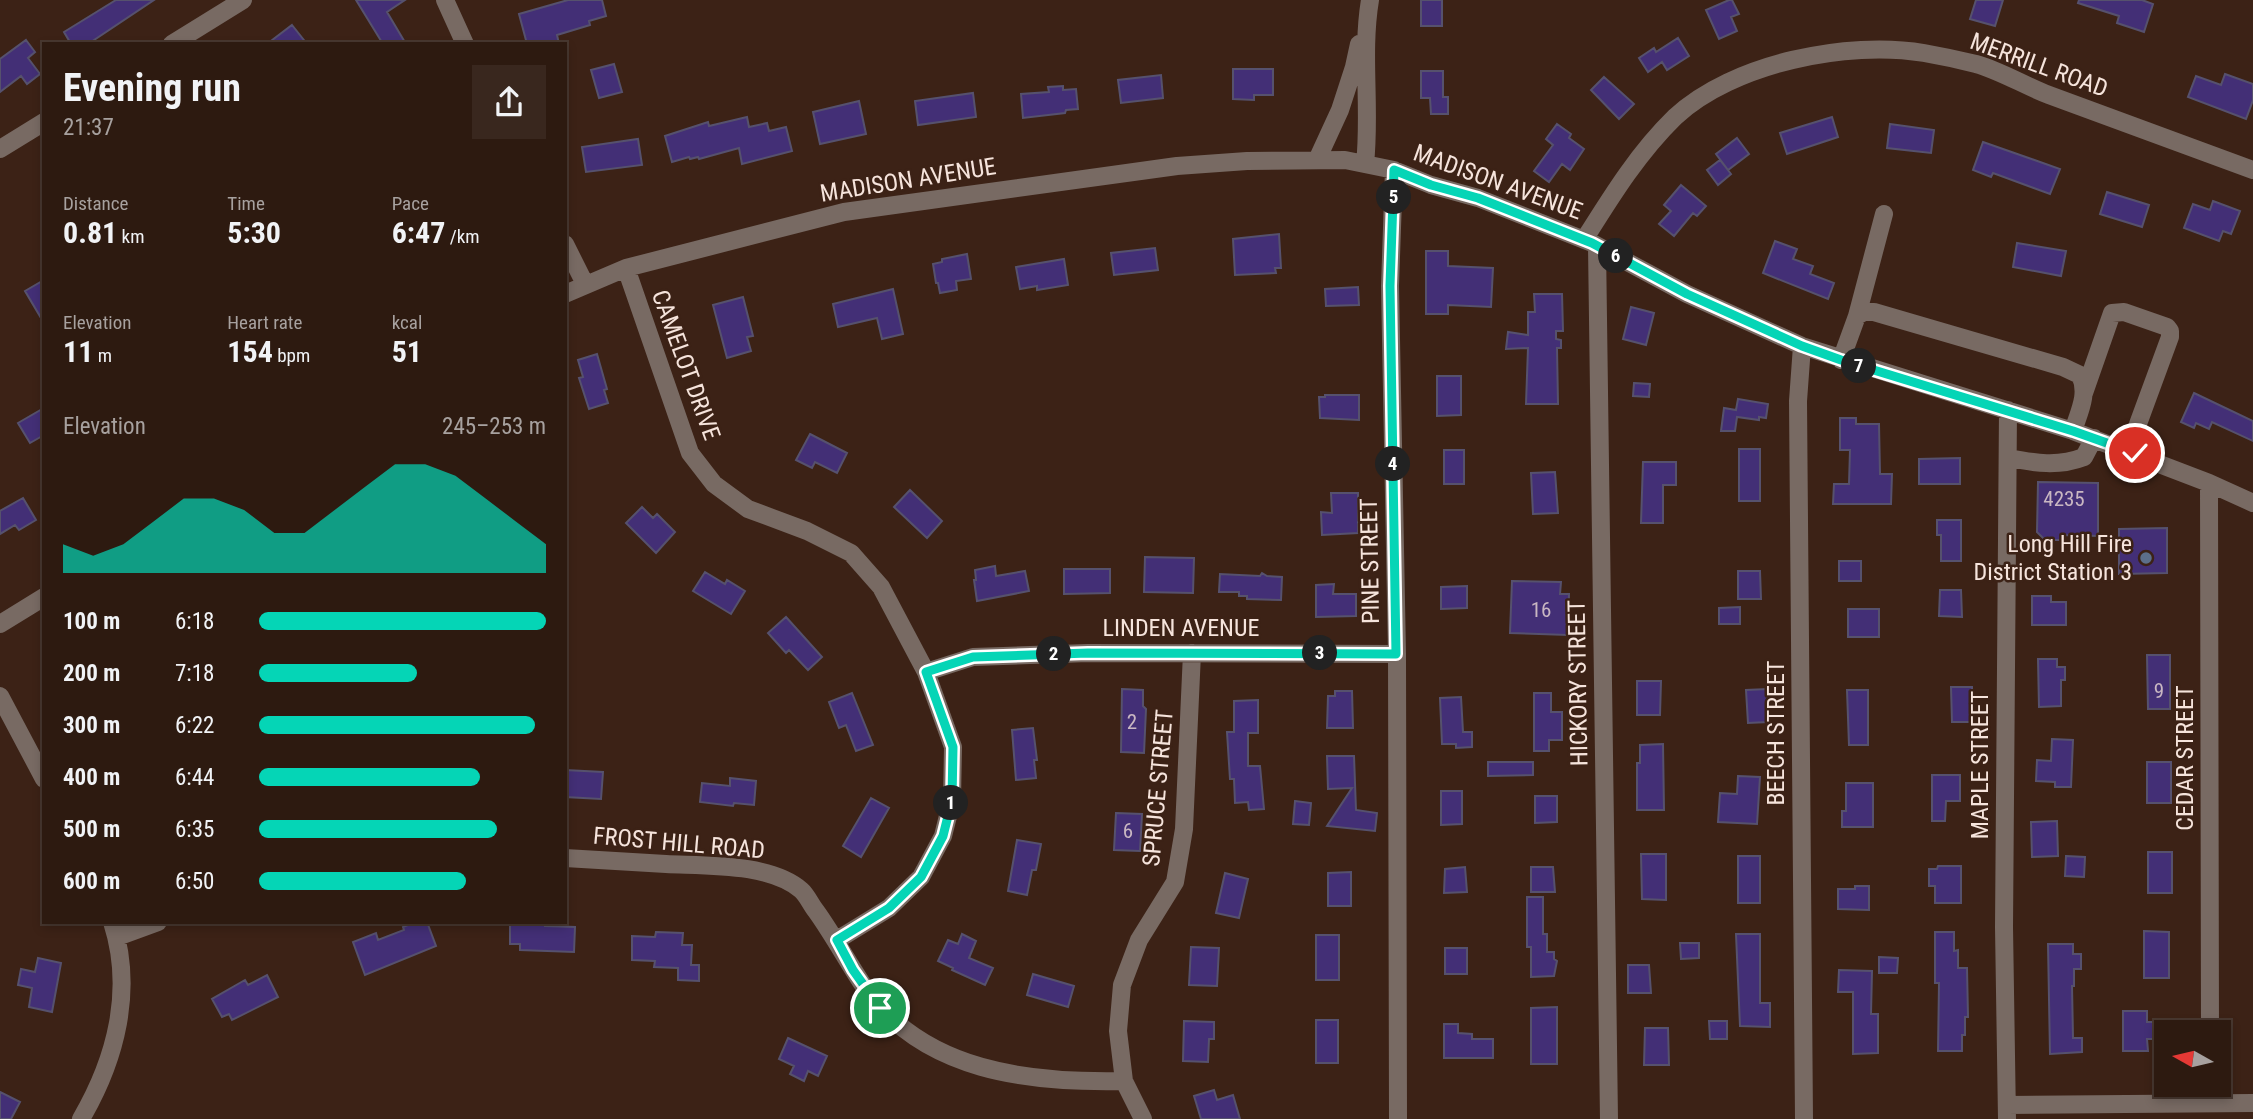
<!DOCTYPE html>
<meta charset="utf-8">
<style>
:root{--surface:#2d1a10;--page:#39271e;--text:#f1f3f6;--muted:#a7a19f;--line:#483830;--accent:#05d5b6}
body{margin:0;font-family:"Roboto Condensed",sans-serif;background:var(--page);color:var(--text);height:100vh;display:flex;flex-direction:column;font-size:26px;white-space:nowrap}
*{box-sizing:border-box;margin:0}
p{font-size:23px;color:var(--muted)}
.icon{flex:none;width:38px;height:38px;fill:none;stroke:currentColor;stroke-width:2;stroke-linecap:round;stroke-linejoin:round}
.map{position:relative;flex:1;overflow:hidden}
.sheet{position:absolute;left:42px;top:42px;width:525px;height:882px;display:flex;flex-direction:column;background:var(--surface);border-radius:0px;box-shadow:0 4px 10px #0003,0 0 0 2px var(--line)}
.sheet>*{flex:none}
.needle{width:46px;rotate:278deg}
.buttons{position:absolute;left:2154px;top:1020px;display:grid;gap:14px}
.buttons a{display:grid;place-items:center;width:77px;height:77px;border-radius:0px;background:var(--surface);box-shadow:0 4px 10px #0003,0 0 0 2px var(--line);font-size:35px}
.pin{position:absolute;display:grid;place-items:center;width:60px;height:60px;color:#fff;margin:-30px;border:4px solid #fff;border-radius:50%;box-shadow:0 2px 7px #0007}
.km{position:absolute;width:35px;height:35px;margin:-18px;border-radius:50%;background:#222;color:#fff;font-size:19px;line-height:35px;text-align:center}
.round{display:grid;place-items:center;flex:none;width:74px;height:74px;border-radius:0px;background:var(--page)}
.head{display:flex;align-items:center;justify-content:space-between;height:119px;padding:0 21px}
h1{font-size:38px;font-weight:700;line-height:52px}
.figures{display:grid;grid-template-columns:repeat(3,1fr);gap:10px;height:119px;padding:7px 21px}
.figures div{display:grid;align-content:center}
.figures b{font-size:30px;font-weight:700}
.figures small{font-size:19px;font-weight:400}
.figures p{font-size:19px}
.chart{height:196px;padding:14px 21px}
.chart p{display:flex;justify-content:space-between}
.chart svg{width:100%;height:126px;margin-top:7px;fill:var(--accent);opacity:.7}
ul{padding:0 21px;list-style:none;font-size:23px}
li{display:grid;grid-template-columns:112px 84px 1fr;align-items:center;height:52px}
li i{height:18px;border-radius:9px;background:var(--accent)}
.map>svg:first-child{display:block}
</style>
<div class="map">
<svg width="2253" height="1119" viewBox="0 0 2253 1119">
<rect width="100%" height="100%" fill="#3c2216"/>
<path fill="#432f76" stroke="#56516d" stroke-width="2" d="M116 0H154L88 44H71L64 32Z
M356 0H405L387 12 406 44H383Z
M568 0H602L606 16 589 21 590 25 557 35 559 44H527L519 14Z
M1421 0H1442V26H1421Z
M1729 0H1732L1739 14 1731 17 1737 31 1719 39 1706 10Z
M1976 0H2003L1995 26 1970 19Z
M2079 0H2142L2153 4 2144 32 2117 23 2119 16 2078 3Z
M292 25 307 44H267Z
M1678 38 1689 56 1667 70 1662 62 1648 72 1639 58 1654 48 1656 52Z
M26 40 35 52 28 58 40 74 27 84 21 76 0 92V59Z
M614 64 622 92 599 98 591 70Z
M1233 69H1273V95H1254V100L1233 99Z
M1421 71H1443V97H1448V114H1431L1430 98H1421Z
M2225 74 2253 84V100L2246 119 2188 97 2196 76 2221 85Z
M1161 75 1163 98 1121 103 1118 80Z
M1604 77 1634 104 1619 119 1591 90Z
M1063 86V90L1076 89 1078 109 1066 110 1065 113 1023 118 1021 94 1049 92 1048 87Z
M973 93 976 117 918 125 915 101Z
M859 101 866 134 820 144 813 112Z
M747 117 749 127 767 123 769 131 786 127 792 151 742 164 739 148 699 159 698 157 690 159 689 157 672 162 665 136 708 122 709 126Z
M1832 117 1838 137 1787 154 1780 133Z
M1557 124 1571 134 1569 138 1584 149 1570 170 1562 164 1549 182 1534 171 1553 145 1546 139Z
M1890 124 1934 130 1931 153 1887 148Z
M1737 138 1749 154 1728 170 1716 154Z
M638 139 642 165 586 172 582 147Z
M1983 142 2060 169 2050 194 1993 173 1991 177 1973 170Z
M1720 160 1731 174 1718 185 1707 170Z
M1681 185 1706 206 1697 216 1693 213 1674 236 1659 224 1671 211 1664 205Z
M2107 192 2149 205 2142 227 2100 214Z
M2213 201 2240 211 2231 234 2223 231 2219 241 2184 228 2193 204 2210 210Z
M1279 234 1281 268H1275L1276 273 1235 275 1233 239Z
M1775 241 1797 249 1793 259 1813 266 1810 274 1834 283 1828 299 1763 273Z
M2017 243 2066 251 2061 276 2013 267Z
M1155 248 1158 270 1114 275 1111 253Z
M1426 251H1448V266L1493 268 1491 307 1448 305V314H1426Z
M967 254 971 279 956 281 957 290 940 293 938 283H936L933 264 942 262V259Z
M1064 259 1068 285 1037 290V286L1020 289 1016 267Z
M44 280V323L25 291Z
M1358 287 1359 305 1326 306 1325 289Z
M893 289 903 334 882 339 877 318 838 327 833 304Z
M1534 294H1562L1563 331H1556V339L1561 340V348H1557L1558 404H1526L1528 348 1506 349 1508 332 1528 335V312H1535Z
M743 297 753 336 747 337 751 351 727 358 713 305Z
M1631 307 1654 313 1646 345 1623 339Z
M597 354 607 389 604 390 608 403 589 409 579 378 583 377 578 360Z
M1437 376H1461V415L1437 416Z
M1634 383 1650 384 1649 397 1633 396Z
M2194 393 2253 421V441L2212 422 2209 429 2196 423 2194 428 2181 422Z
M1325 395H1359V420L1320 418 1319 397H1325Z
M1738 399 1768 404 1766 418 1759 417V420L1737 417 1735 431H1721L1724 408 1736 410Z
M44 408V435L30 443 18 423Z
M1840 418H1856V424H1879L1880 474H1892L1891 504H1833L1834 484H1849L1850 450H1840Z
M810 434 847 453 837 473 815 462 812 468 796 460Z
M1739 449H1760V501H1739Z
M1444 450H1464V484H1444Z
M1960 458V484H1919V459Z
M1643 462H1676V485H1663V523H1641Z
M1555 472 1558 513 1533 514 1531 473Z
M2038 482 2098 483V536L2063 535V540H2045L2037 532Z
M910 490 942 521 927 538 894 507Z
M1331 493H1358V533L1322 535 1321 512 1332 513Z
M23 498 36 520 19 530 15 525 0 534V511Z
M642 507 653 518 657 514 675 532 656 553 626 523Z
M1937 520H1961V561H1941V535H1937Z
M2167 528V573L2119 574V529Z
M1145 557 1194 558 1193 593 1144 592Z
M1839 561H1861V581H1839Z
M995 566 996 576 1025 571 1029 591 977 601 974 580H976L975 570Z
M1064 569H1110V593L1064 594Z
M1738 571H1760L1761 599H1738Z
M705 572 725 584 727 580 745 591 731 614 693 591Z
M1262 573 1267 576 1282 577 1281 600 1247 599V596H1239V592H1219L1220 574 1260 576Z
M1512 581 1561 582 1560 594H1569L1568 635 1510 633Z
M1334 584 1333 594H1356V616L1316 617V585Z
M1467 586V608L1441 609V587Z
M1940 590H1961L1962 617 1939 616Z
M2032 596H2051V602H2066V625H2032Z
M1740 607V624H1719V608Z
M1848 609H1879V637H1848Z
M786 617 822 657 808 670 789 650 786 653 768 633Z
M2147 655H2170V709H2148Z
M2038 659H2057V667H2065V680H2061V706L2039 707Z
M1637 681H1661L1660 715H1637Z
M1951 687H1972L1973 722H1952Z
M1122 689 1143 690V706L1146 709 1144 753 1121 752Z
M1768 689V722L1748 723 1746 690Z
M1847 690H1868V745H1849Z
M1335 691H1352L1353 728H1327L1328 696H1335Z
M852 693 873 745 856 751 846 725 839 728 829 702Z
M1534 693H1551V712H1562V740H1549V751H1534Z
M1461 697 1463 732H1472V747L1456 748V744H1442L1440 698Z
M1258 700V733H1248V766H1260L1264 809 1249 810 1248 802 1235 803 1234 779H1230L1227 732H1234V701Z
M1033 728 1037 760H1034L1036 778 1016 780 1012 730Z
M2052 739 2073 740 2071 787H2055V782L2036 781 2037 760 2051 761Z
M1663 744 1664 810H1637V763H1640V745Z
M1327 756H1354L1356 810 1377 813 1375 831 1327 826 1352 788 1328 789Z
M1488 762H1533V775L1488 776Z
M2147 762H2171V803H2147Z
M565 770 603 772 601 799 565 797Z
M1932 775H1960V801H1946L1945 821H1932Z
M1738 776 1760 777 1757 824 1718 822 1720 793 1737 794Z
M730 778 756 781 754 805 734 803 733 806 700 802 702 783 730 786Z
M1846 783H1873V827H1842V811H1846Z
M1441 791H1462V824L1441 825Z
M1535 796H1557V822L1535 823Z
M871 798 889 808 861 857 843 846Z
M1295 801 1311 803 1309 825 1293 824Z
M1116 813 1142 814 1140 851 1114 850Z
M2057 821 2058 856 2032 857 2031 822Z
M1017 840 1041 844 1036 870H1032L1027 895 1008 891Z
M2148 852H2172V893H2148Z
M1641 854H1666V900L1642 899Z
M1738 856H1760V903H1738Z
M2066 856 2085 857 2084 877 2065 876Z
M1938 866H1961V903H1935V886H1929V869H1937Z
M1465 867 1467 892 1444 893 1445 869Z
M1531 867H1553L1555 892H1531Z
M1351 872V906H1328V873Z
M1225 873 1248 879 1239 918 1216 913Z
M1855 886H1869V910L1838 909V889H1855Z
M1527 897H1543V934H1547V952H1554V959L1557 961 1554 976 1531 977V947H1527Z
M415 922H427L436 946 365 975 353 942 376 933 378 940 404 930 403 927Z
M510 922H545V926L575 927 574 952 520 950V944H510Z
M2144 931 2169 932V978H2144Z
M656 932 683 933 682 945H692L691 965H699V981L678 980V968L654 967 655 961 632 960V936L655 937Z
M1935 932H1954V951L1958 950V968H1967L1968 1017H1965V1035H1962V1051H1938L1939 983H1935Z
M962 934 976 941 969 958 993 968 985 985 952 970 953 968 938 961 948 940 958 944Z
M1736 934H1760V1003H1770V1027L1740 1026Z
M1316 935H1339V980H1316Z
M1680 943H1699V958L1681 959Z
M2048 944H2073V954H2081V969H2074V986H2072L2073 1038H2082V1052L2050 1054Z
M1191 947 1219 948 1217 986 1189 985Z
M1445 948H1467V974H1445Z
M1879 957 1898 958 1897 973H1879Z
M38 958 61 963 52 1012 29 1007 32 988 18 985 21 969 35 972Z
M1628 965H1649L1651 993H1628Z
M1839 970 1872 971 1871 1014H1878V1053L1853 1054V992H1838Z
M1033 974 1074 986 1068 1007 1027 995Z
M267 975 278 997 232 1020 229 1014 222 1017 212 999 245 980 248 985Z
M1557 1007V1064H1531V1008Z
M2123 1011H2147V1022H2159V1039H2147L2148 1051H2123Z
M1316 1020H1338V1063H1316Z
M1184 1021 1214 1022V1039H1209L1208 1062 1183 1061Z
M1709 1021H1727V1039H1710Z
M1444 1024H1458V1033L1472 1034V1039H1493V1058H1444Z
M1645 1028H1668L1669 1065H1644Z
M788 1038 827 1056 818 1076 808 1071 804 1081 790 1074 794 1066 779 1059Z
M1214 1090 1217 1100 1233 1095 1240 1119H1201L1194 1096Z
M0 1092 20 1102 11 1119H0Z"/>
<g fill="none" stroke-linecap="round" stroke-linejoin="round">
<path stroke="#786a63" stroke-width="18" d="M445 0 465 44
M172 44 243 0
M0 149 44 122
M1317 160 1340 110 1354 67 1359 44
M1365 164C1371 109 1361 54 1370 0
M1394 170 1390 286 1397 654 1398 1119
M1584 240C1611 197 1638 153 1675 117 1733 63 1848 40 1924 53 1941 56 1960 60 1976 64 2001 71 2025 86 2049 95 2117 120 2185 145 2253 170
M565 244 585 284
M1597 246 1609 1119
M626 268 690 453 714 484 748 509 807 531 851 553 881 587 926 672 953 747 952 800 943 836 921 877 889 908 837 940
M565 294 626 268 844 212 1177 166 1247 161 1345 160 1394 170 1431 185 1478 198 1592 243 1687 294 1802 346 2073 431 2209 483 2253 503
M1857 316 1884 214
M1802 346 1798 401 1804 1119
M1841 360 1857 316 1864 312H1874L2063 367 2080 375C2089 394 2079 412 2073 431
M2084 393 2112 313 2124 312 2167 327 2170 331V337L2138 424
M2009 458C2035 463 2058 467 2084 457L2094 438
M2209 483 2210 1032
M0 624 44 597
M926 672 973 657 1088 653 1397 654
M0 696 44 779
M565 858C599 860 633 862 666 864 705 866 770 863 801 890 807 895 811 905 816 911 834 936 848 963 865 988 924 1072 1029 1083 1124 1081
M117 937 158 922
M2210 1085V1103
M2007 1105 2253 1103
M81 1119C116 1059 134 990 112 922
M1143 1119 1124 1081 1118 1031 1122 985 1139 940 1175 882 1184 829 1192 653
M2007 1119 2004 927 2008 410"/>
</g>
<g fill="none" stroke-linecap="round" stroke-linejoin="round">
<defs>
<path id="route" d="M880 1008 853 970 837 940 889 908 921 877 943 836 952 800 953 747 926 672 973 657 1088 653 1396 654 1390 286 1394 170 1431 185 1478 198 1592 243 1687 294 1802 346 1841 360 2073 431 2135 453"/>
</defs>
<use href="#route" stroke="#fff" stroke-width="14"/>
<use href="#route" stroke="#05d5b6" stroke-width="9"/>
</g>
<circle fill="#5c6f8a" stroke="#3c2216" stroke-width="2.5" cx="2146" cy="558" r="7"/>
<g text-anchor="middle" stroke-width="5" stroke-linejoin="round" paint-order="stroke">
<g font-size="21" fill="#c9b7c2">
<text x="2064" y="506">4235</text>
<text x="1541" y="617">16</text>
<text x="2159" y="698">9</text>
<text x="1132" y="729">2</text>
<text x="1128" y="838">6</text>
</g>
<g font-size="24" fill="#f6e4dc" stroke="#3c2216">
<text transform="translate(2039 65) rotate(20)" y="8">MERRILL ROAD</text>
<text transform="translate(908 180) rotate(-9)" y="8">MADISON AVENUE</text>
<text transform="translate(1498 182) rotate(20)" y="8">MADISON AVENUE</text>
<text transform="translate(686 365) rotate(70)" y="8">CAMELOT DRIVE</text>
<text transform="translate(1370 561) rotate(-91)" y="8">PINE STREET</text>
<text x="1181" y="636">LINDEN AVENUE</text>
<text transform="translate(1578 683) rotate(-91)" y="8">HICKORY STREET</text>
<text transform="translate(1776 733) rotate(-90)" y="8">BEECH STREET</text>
<text transform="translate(2185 758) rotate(-90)" y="8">CEDAR STREET</text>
<text transform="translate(1980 765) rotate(-90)" y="8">MAPLE STREET</text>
<text transform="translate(1158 788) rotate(-85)" y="8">SPRUCE STREET</text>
<text transform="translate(679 843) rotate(5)" y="8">FROST HILL ROAD</text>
</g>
<g font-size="24" fill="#f6e4dc" stroke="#3c2216" text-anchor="end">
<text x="2132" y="552">Long Hill Fire<tspan x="2132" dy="28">District Station 3</tspan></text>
</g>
</g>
</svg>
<div class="buttons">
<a><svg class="needle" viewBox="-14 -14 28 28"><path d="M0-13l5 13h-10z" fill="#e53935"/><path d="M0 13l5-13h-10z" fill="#a7a19f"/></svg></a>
</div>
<div class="pin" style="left:880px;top:1008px;background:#1e9e55"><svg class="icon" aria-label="arrive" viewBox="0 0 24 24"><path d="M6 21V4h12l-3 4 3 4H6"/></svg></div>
<div class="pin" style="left:2135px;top:453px;background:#d93025"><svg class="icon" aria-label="check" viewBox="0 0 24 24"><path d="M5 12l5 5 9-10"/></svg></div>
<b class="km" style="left:951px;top:803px">1</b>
<b class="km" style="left:1054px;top:654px">2</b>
<b class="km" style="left:1320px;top:653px">3</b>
<b class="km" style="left:1393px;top:464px">4</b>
<b class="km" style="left:1394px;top:197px">5</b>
<b class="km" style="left:1616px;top:256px">6</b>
<b class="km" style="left:1859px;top:366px">7</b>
<section class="sheet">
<div class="head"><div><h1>Evening run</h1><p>21:37</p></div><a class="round"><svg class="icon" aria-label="share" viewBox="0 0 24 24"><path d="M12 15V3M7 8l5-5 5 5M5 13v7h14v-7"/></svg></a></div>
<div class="figures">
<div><p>Distance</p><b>0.81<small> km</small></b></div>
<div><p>Time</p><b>5:30</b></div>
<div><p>Pace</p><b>6:47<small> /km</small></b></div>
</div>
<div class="figures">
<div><p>Elevation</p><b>11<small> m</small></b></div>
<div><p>Heart rate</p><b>154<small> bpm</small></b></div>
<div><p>kcal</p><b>51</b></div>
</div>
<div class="chart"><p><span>Elevation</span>245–253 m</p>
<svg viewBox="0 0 160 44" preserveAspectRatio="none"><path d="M0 44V34L10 38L20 34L30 26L40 18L50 18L60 22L70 30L80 30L90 22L100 14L110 6L120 6L130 10L140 18L150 26L160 34V44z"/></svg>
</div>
<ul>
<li><b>100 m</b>6:18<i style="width:100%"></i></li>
<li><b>200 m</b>7:18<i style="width:55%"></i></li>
<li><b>300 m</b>6:22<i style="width:96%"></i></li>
<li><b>400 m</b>6:44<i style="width:77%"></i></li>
<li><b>500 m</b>6:35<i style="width:83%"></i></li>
<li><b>600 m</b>6:50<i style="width:72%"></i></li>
</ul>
</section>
</div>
